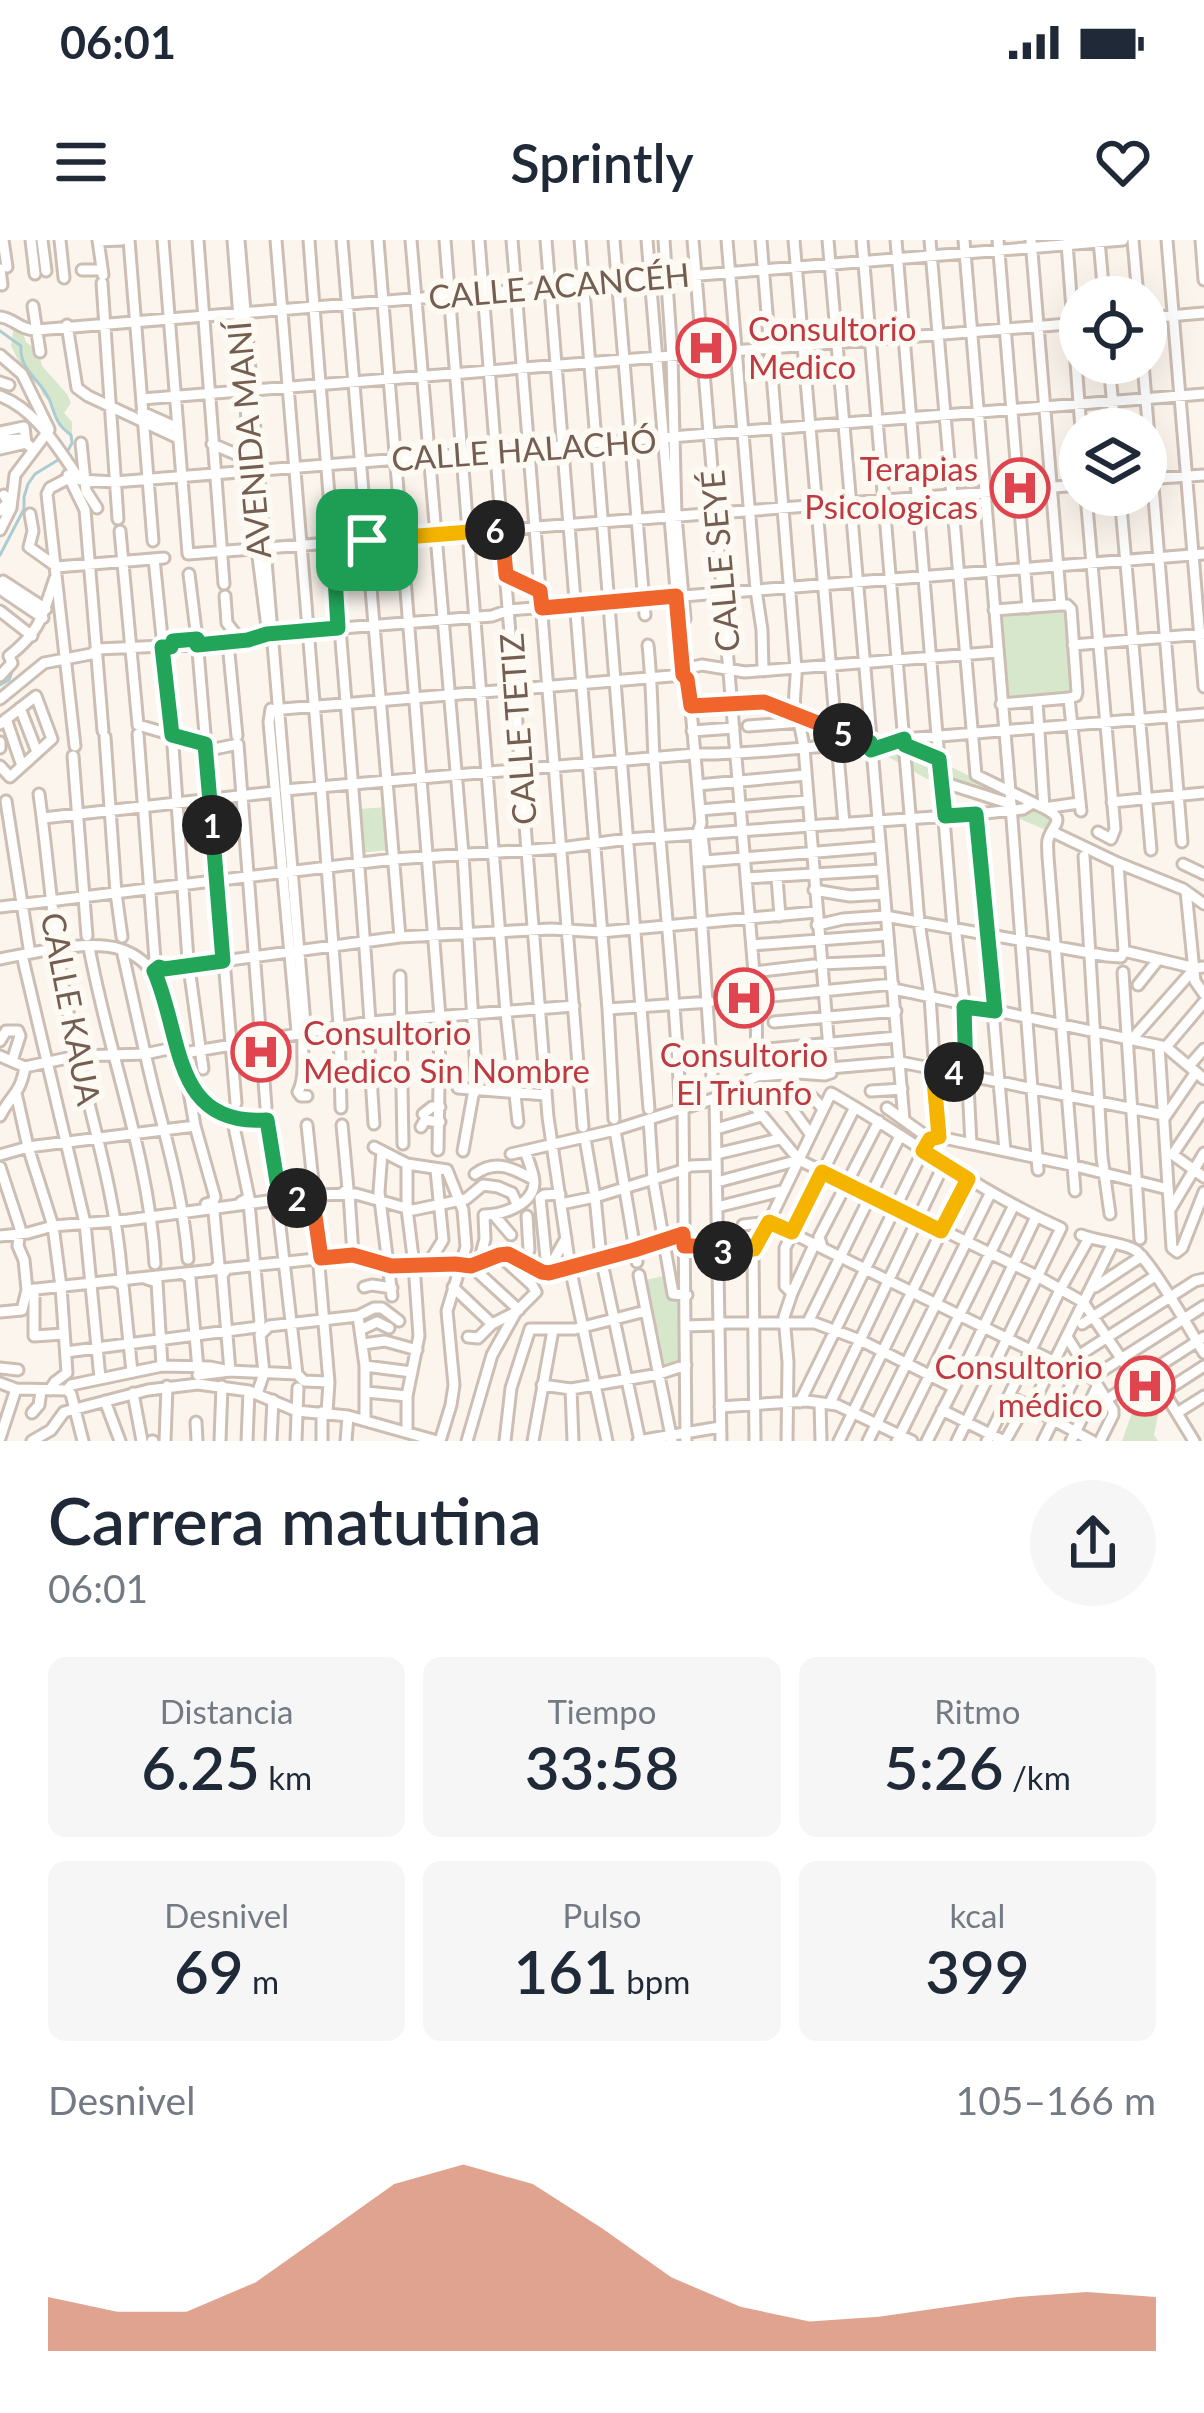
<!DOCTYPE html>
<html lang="es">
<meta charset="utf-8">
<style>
:root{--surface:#fff;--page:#f6f6f7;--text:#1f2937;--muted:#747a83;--accent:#d47d62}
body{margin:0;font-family:Lato,sans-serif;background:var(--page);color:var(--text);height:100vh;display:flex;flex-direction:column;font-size:45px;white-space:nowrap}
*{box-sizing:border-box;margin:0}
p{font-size:39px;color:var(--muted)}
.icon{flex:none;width:66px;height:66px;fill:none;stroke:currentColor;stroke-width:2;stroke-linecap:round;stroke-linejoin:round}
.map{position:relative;height:1201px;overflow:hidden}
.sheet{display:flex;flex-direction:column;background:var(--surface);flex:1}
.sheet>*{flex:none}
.tools{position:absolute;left:1059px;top:36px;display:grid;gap:24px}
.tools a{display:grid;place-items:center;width:108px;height:108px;border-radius:50%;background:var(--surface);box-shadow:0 12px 48px #0002;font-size:60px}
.pin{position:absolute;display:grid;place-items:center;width:102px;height:102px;color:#fff;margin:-51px;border-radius:24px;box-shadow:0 6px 18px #0006}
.km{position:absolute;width:60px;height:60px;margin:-30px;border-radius:50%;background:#222;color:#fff;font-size:33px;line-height:60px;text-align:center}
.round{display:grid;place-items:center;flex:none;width:126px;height:126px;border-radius:63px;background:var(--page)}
.overview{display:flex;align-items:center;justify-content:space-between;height:204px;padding:0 48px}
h1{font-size:66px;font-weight:600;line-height:90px}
.stats{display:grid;grid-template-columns:repeat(3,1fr);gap:18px;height:204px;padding:12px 48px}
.stats div{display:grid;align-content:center;border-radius:18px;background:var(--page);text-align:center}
.stats b{font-size:60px;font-weight:600}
.stats small{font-size:33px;font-weight:400}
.stats p{font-size:33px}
.chart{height:336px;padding:24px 48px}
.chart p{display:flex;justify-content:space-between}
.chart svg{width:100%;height:216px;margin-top:12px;fill:var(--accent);opacity:.7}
.status{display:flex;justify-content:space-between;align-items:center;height:84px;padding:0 60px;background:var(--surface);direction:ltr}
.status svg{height:33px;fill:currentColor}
header{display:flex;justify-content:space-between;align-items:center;height:156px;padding:0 48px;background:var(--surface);font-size:54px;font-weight:600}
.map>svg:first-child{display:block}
</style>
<div class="status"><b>06:01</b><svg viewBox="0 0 49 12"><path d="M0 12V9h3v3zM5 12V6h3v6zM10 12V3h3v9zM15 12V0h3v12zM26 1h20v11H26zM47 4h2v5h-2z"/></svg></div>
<header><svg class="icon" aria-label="menu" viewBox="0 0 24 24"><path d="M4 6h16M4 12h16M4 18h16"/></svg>Sprintly<svg class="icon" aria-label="heart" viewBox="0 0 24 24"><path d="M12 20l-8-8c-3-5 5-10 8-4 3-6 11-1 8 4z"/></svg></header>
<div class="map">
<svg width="1204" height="1201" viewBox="0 0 1204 1201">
<rect width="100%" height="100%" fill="#fbf5ed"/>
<path fill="#d7e7cc" d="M14 86 21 89 26 102 39 113 42 126 67 154 71 163 64 173 72 182V198L59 186 51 163 43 155 39 145 25 135 22 128 11 106Z
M1068 368 1073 454 1004 460 998 373Z
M905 504 1052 577 1048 591 994 568 943 539H927L883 514Z
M387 567 388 610 360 613 358 569Z
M668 1035 671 1055H683L686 1122 661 1131 642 1041Z
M1147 1161 1160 1165 1154 1195 1158 1201H1122L1133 1170Z"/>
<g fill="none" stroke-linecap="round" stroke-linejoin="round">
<path stroke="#abccd3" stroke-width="3" d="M0 91 21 106C19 131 41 139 50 161 56 177 56 184 71 195L72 203 66 214
M0 315 24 269V257L28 244 35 234 58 220
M0 445 9 440 13 429"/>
<defs>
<path id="minor" d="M3 0 7 27
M31 0 35 34
M42 0 46 31
M60 0 64 38
M98 0 103 35
M129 0 153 301
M163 0 188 314 1080 245
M198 0 224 344
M233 0 257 309 268 395
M239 0 305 784C299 806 308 832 298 852L301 856H307
M276 0 321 547 339 785 341 868
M309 0C328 261 353 521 370 782L368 791 374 884
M342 0 400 697
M378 0 440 777 438 910
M411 0 463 614 477 849 473 855 463 911
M445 0 506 773 518 882
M479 0 548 877 570 1027 607 1201
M512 0 583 887
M546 0 608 769 614 879
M580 0 649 869
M614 0 645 375
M647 0 683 435 687 439 690 458 701 583 696 598 712 837
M664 0 672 116 676 276 685 379
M693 0 756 757 757 836
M727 0 756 350 762 390 763 431
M794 0 844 584
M828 0 904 880
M862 0 919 682 930 756 939 897
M896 0 953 688
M930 0 976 535 1044 568 1079 563
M964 0 1010 552 1038 930
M998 0 1028 368
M1031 0 1061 365H1067L1071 369 1077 452 1076 456 1069 458 1081 571
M1099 0 1104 57
M1133 0 1138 57
M1167 0 1204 447
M1201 0 1204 40
M98 1 122 0
M1067 3 1081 189
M0 29 2 45
M82 30H102
M102 43 118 279
M33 66 40 112
M0 77C14 78 19 90 37 90L1123 0
M1146 78 1204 73
M67 85 77 148 88 156 178 198
M0 115 22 134 49 189
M1109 123 1115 189
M1143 123 1182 602
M0 142 9 145
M0 156C37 170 58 209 80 240L115 242 1204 154
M142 159 1080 83
M142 172 178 188
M0 192 24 187 26 203 33 209
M1 200 25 199
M81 203 86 251 97 268
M212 204 250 220
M0 209 26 203
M68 235 85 270 103 491
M69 238 50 248 47 254 75 506
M1146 239 1204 235
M1086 255 1115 589 1111 599 1098 592
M1120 255 1151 610
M0 271 8 262 4 255
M30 274 33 291 29 307 57 327 164 318
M0 290 11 268 15 235 49 190
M120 291 138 485 204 504
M154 319 172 495
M189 334 197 399 236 863
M506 335 540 351
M3 341 46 369
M0 349 43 378
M225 356 227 383 241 401
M994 370 1061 365
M0 371 32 396
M228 403 237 496
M648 405C652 442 652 479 654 517 661 631 675 746 680 861
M1073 405 1204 394
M9 416C42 390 42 375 55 338
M0 436 12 423 9 416
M0 459 44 423 91 414 98 409 228 403 248 400 267 394 492 376 509 370 1204 314
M1037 461 1044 568C1068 580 1052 584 1048 600 1047 605 1048 611 1048 617L1075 951
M1001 464 1069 458
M691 466 764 462 870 502
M20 468 37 512
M271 469 269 482 297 792
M271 470 683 435 693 427 702 425 745 432 997 412
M6 479 22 526
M0 484 36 456 52 499 10 537 0 526
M748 486 801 482
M692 491 734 488
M138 494 155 720 159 727
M105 497 116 653 122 697
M0 502V508
M905 505 939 519
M173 506 188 720 203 829
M205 511 238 504 266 867
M73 516 87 696
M942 542 1011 564
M698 545 806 535
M285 550 695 514C740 515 784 509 829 506 863 504 870 515 904 499L1204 474
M39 554C49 625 53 696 67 767 84 858 116 947 122 1040
M6 561 29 708
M1112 562 1204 553
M700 570 807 561
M976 574 1005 911
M43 578 275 552
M1053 592 1118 623 1183 649 1204 664
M702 594 705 621 879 607
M1084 616 1102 917 1110 974
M1118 623 1124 711
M1183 624 1204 634
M746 638 881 630
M777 638 780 676
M814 650 850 656 884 654
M1186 651 1195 741 1204 754
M0 667 394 619 561 608 628 599 976 574 1023 569 1033 563
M817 685 843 679 885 676 1107 716 1121 717 1124 711
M956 694 964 763
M752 705 886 695
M89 707C108 813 149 916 155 1024
M122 710C133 758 143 807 155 855 170 913 183 960 188 1019
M1124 711 1195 728
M22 715 85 983 100 1138
M0 719C33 713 88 699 120 709 208 737 140 889 267 880L279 954 288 956
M821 724 890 721
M159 727 164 729 400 697 551 689 601 692 816 672
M754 732 814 725
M1123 732 1140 999
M400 736 403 904
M1138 745 1158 720
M894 749 1166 807 1204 839
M730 760 893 744
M964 767 971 904
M608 769 710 762
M774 782 896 771
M1132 799 1195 728 1204 727
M0 801 6 791H18L20 796 12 821
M1159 806 1172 1008 1177 1012 1182 1008 1204 952
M1166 807 1204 762
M757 810 897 797
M190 812 370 782 574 766
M0 816 25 827 77 816 145 814 178 807
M1189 826 1204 809
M830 828 900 822 1164 875
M757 836 798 833 825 835 831 833 804 508C802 493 799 482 795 468 793 460 797 439 796 428L761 0
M188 846 195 886 215 957 213 962 206 964
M458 848 546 855
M741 850 799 920 1037 1036 1083 1062 1150 1161
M871 851 902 849
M16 853 28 907 53 986 61 1047 67 1133 55 1142 50 1150
M715 858 721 1201
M887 868 930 899 939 897 1071 925 1168 949
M683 869 686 1201
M423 874 432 867H440
M0 876C12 853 20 855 25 827
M232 877 249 958 241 962
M1165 877 1196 832
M649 879 653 939 673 1054 687 1055
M307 885 321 1018 319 1026 329 1142 327 1173
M421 887 425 880 440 882
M716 889 761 876
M615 890 637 1022
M811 895 779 851C801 844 810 853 823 869
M585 898 595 957 601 1018 640 1201
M374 907 407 924 447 930 463 970 466 1007 447 1071 454 1145 451 1165 440 1201
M382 911 379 952 392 1056
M511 914 615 890 741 850 746 842 757 836
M716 914 779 899
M1172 914 1204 937
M1173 914 1204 868
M0 915 28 907 195 886
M0 927 20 988 18 1006 24 1020 27 1050 22 1070 0 1072
M475 934C496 919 512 928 533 939
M717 942 799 920
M349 953 353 1015
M341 954 348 949 342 885
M277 960 297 1134
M561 964 595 957 683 930 690 926 716 925
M717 967 781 951
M1170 970 1204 913
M484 975C502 975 533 965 534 943 534 933 528 920 525 911
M494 975 511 995
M527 976 529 1010
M743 985 769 982 1053 1121
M1081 995C1096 1001 1124 1003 1135 1010 1152 1022 1191 1092 1204 1113
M0 996 28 993 53 986 128 980 312 955 356 954 413 970 466 959 483 945 498 947 512 953 517 964
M684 1006H718
M822 1007 819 997 879 881
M718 1011 754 1009
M546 1018 540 958 544 955 560 954
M479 1022 485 999 484 975
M428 1024 443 1000 436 930
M471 1026 519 1070
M227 1029 222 1035 230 1131
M213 1030 219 1025 214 973 217 967
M546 1034 566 998
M185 1035 190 1038 198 1129
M639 1035 672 1201
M147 1039 157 1042 162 1126
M115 1041 123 1045 132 1132
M364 1047 372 1045 392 1048
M453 1047 492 1084
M1095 1047 1142 1016
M34 1049V1096L63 1094
M27 1050 353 1015 391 1026 445 1024 471 1026 499 1015 508 1014 542 1032 549 1033 634 1010 683 994
M792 1053 785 1046V1008L855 867
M358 1076 365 1126V1180
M808 1082 900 896
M719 1083H815L860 1100 953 1147
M1082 1084 1155 1036
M685 1086 719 1085
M360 1090 377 1082 389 1088
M468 1097 478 1098 492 1084 514 1073
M1067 1097 1113 1170V1175L1100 1201
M363 1104 385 1101 417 1110
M66 1112 258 1087 260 1082 249 963
M1078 1116 1195 1041 1204 1039
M365 1126 412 1132
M0 1128 18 1130
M198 1135 230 1131 297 1134 304 1141 329 1142
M1091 1138 1204 1066
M0 1143 16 1149 67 1150 71 1145 162 1126 210 1127 230 1131
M542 1145 571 1149 659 1134 686 1125
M571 1149 573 1201
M67 1150 71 1154 83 1201
M366 1152 407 1156
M1164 1152 1194 1201
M133 1153 142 1201
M257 1154 264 1133 260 1095 269 1086 358 1076 374 1068H382L399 1081
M1010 1156 1092 1201
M1106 1160 1204 1097
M105 1161 120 1201
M1150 1161 1204 1126
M800 1162 924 909
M820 1163 821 1201
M830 1163 944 924
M720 1167 807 1161 837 1165 912 1201
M1031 1168 1112 1005
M942 1170 1004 1201
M32 1173 39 1165 41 1151
M1177 1173 1204 1156
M196 1182 197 1201
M407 1191V1156L419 1096 414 1025 407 969V924
M0 1198 16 1149
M32 1201 51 1190 64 1172 148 1150 198 1144 249 1151 297 1171 348 1176 437 1201
M152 1201H153
M165 1201 167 1146
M220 1201 222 1146
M247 1201 249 1151
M271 1201 273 1160
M296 1201 298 1148
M322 1201V1172
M346 1201 348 1176
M467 1201 492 1115 516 1072 536 1052 532 1045 499 1015
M505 1201 511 1148 530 1089H575L646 1071
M533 1201 553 1090
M638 1201 720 1187
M755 1201 753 1015 831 853C908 897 979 952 1061 988L957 1201
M787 1201 788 1122 784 1077 792 1053 815 1003
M839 1201 967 939
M868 1201 991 952
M897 1201 1014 965
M927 1201 964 1128 1036 977
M987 1201 1061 1048 1089 998
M1005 1201 1026 1164
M1043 1201 1082 1123
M1071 1201 1097 1147"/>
</defs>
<use href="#minor" stroke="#ccbeb3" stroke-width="15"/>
<use href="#minor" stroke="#fff" stroke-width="9"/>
</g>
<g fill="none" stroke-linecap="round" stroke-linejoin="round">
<defs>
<path id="split-1" d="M212 585 205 504 172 495 162 407H171L173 401 197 399V405L248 400 267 394 338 388 333 303 367 300"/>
<path id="split-2" d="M212 585 223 721 164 729 159 727 154 731C183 796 171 887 267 880L279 954 297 958"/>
<path id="split-3" d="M297 958 312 955 321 1018 353 1015 391 1026 455 1024 471 1026 499 1015 508 1014 542 1032 549 1033 634 1010 683 994 684 1006H718V1011H723"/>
<path id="split-4" d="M723 1011 754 1009 769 982 792 992 822 932 941 991 968 939 923 911 930 899 939 897 933 828 954 832"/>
<path id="split-5" d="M843 493 870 502 871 510 904 499 905 505 939 519 945 576 976 574 995 771 964 767 966 835 954 832"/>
<path id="split-6" d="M495 290H502L506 335 540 351 542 368 676 356 683 435 687 439 691 466 764 462 843 493"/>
<path id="split-7" d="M367 300 495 290"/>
</defs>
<use href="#split-1" stroke="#fff" stroke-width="24"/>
<use href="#split-2" stroke="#fff" stroke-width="24"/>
<use href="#split-3" stroke="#fff" stroke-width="24"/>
<use href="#split-4" stroke="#fff" stroke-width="24"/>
<use href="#split-5" stroke="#fff" stroke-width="24"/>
<use href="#split-6" stroke="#fff" stroke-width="24"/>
<use href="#split-7" stroke="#fff" stroke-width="24"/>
<use href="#split-1" stroke="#22a559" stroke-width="15"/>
<use href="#split-2" stroke="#22a559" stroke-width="15"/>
<use href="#split-3" stroke="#f0652b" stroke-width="15"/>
<use href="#split-4" stroke="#f5b400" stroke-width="15"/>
<use href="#split-5" stroke="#22a559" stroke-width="15"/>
<use href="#split-6" stroke="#f0652b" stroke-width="15"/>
<use href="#split-7" stroke="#f5b400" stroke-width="15"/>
</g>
<defs>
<symbol id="hospital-ring" viewBox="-11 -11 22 22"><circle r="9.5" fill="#fdf9f3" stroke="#e0444e" stroke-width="1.5"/><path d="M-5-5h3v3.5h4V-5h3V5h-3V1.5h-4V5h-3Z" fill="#e0444e"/></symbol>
</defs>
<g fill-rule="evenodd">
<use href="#hospital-ring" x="673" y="75" width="66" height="66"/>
<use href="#hospital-ring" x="987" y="215" width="66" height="66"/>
<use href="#hospital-ring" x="711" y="725" width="66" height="66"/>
<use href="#hospital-ring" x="228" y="779" width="66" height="66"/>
<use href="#hospital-ring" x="1112" y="1113" width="66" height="66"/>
</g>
<g text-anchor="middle" stroke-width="12" stroke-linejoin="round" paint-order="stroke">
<g font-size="33" fill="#745e52" stroke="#fdf9f3">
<text transform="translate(559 46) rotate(-5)" y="12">CALLE ACANCÉH</text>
<text transform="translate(249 200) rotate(-95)" y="12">AVENIDA MANÍ</text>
<text transform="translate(524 210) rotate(-4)" y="12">CALLE HALACHÓ</text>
<text transform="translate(720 321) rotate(-95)" y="12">CALLE SEYÉ</text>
<text transform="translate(518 489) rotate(-94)" y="12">CALLE TETIZ</text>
<text transform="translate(71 769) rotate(79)" y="12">CALLE KAUA</text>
</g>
<g font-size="33" fill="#be3a42" stroke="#fdf9f3" text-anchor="start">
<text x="748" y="101">Consultorio<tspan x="748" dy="38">Medico</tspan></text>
<text x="978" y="241" text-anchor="end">Terapias<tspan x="978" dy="38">Psicologicas</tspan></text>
<text x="303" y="805">Consultorio<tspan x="303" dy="38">Medico Sin Nombre</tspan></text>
<text x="744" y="827" text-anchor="middle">Consultorio<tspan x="744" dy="38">El Triunfo</tspan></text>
<text x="1103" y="1139" text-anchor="end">Consultorio<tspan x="1103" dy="38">médico</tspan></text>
</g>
</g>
</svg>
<div class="tools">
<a><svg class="icon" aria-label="locate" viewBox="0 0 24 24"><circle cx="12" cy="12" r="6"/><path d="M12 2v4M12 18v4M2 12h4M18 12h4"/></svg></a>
<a><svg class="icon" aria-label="layers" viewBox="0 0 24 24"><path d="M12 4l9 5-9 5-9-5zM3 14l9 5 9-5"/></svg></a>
</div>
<div class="pin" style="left:367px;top:300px;background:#1e9e55"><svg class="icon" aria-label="arrive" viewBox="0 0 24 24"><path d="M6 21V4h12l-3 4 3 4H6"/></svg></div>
<b class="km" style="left:212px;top:585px">1</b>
<b class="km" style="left:297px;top:958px">2</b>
<b class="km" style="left:723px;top:1011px">3</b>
<b class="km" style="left:954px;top:832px">4</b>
<b class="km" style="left:843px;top:493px">5</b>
<b class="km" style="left:495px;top:290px">6</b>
</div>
<section class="sheet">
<div class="overview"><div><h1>Carrera matutina</h1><p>06:01</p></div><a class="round"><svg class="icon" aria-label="share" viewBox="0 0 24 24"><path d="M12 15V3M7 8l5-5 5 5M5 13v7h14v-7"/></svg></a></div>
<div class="stats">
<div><p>Distancia</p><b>6.25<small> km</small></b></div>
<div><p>Tiempo</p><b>33:58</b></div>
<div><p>Ritmo</p><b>5:26<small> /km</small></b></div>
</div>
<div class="stats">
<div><p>Desnivel</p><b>69<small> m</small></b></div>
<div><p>Pulso</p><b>161<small> bpm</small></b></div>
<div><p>kcal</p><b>399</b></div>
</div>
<div class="chart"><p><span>Desnivel</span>105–166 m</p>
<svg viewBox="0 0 160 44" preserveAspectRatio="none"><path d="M0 44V33L10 36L20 36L30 30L40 20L50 10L60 6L70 10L80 19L90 29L100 35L110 38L120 37L130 35L140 33L150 32L160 33V44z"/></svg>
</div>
</section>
